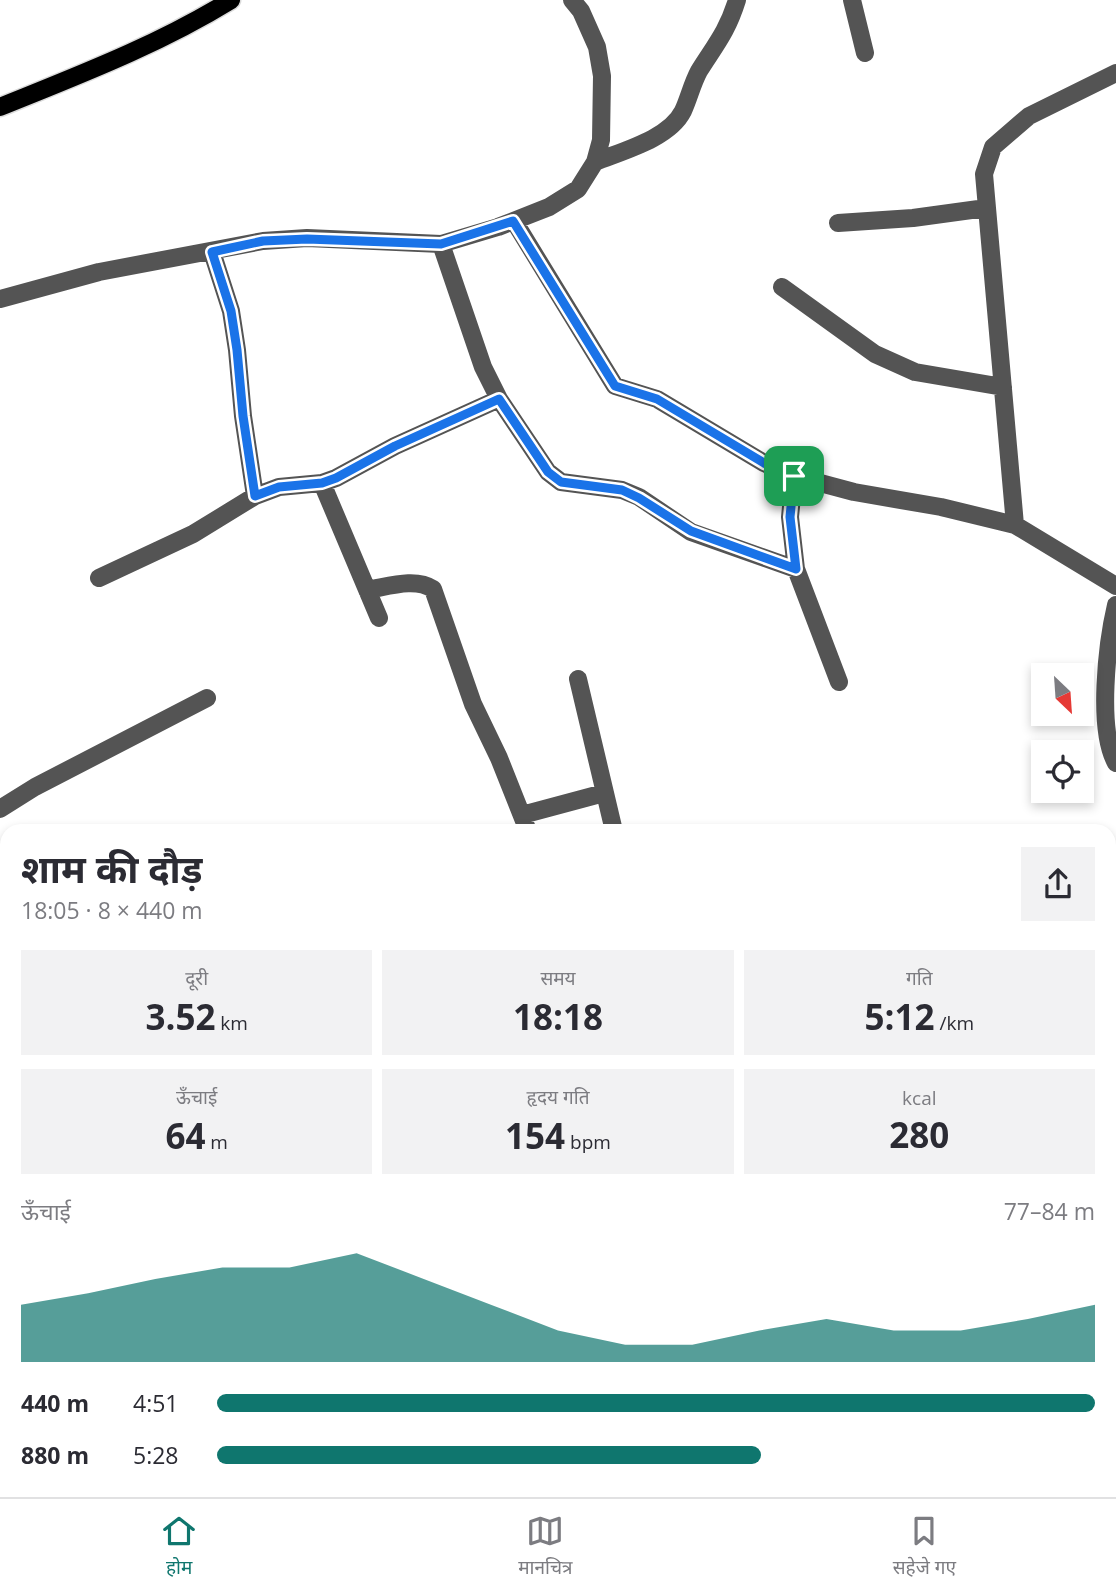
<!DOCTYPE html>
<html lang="hi">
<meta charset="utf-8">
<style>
:root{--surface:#fff;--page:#f2f2f3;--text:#2b2b33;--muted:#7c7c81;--line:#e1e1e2;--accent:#0f766e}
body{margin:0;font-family:"Open Sans","Noto Sans Devanagari",sans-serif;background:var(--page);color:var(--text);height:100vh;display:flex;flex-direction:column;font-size:26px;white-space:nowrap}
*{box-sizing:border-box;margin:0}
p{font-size:23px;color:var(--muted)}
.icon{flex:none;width:38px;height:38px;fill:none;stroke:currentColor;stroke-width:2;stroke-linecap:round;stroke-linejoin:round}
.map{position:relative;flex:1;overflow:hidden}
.drawer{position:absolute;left:0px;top:824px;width:1116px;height:674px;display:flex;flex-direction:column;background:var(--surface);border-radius:21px 21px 0 0;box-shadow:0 4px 10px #0003}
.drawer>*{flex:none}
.needle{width:46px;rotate:155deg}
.controls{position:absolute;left:1031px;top:663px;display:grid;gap:14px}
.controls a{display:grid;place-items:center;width:63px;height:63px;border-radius:0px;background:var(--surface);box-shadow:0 4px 10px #0003;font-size:35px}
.pin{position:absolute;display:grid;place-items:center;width:60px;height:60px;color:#fff;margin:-30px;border-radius:14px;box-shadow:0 4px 10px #0006}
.round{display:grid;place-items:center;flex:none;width:74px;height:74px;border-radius:0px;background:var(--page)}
.summary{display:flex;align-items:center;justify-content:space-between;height:119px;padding:0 21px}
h1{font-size:38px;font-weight:700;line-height:52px}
.figures{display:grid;grid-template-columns:repeat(3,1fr);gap:10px;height:119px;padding:7px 21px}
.figures div{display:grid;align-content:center;border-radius:0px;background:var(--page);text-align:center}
.figures b{font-size:35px;font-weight:700}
.figures small{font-size:19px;font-weight:400}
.figures p{font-size:19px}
.chart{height:196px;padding:14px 21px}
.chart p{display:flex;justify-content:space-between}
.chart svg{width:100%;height:126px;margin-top:7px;fill:var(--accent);opacity:.7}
ul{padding:0 21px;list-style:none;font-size:23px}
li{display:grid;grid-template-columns:112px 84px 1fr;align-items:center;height:52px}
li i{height:18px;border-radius:9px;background:var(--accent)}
.tabs{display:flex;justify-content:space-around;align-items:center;height:98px;border-top:2px solid var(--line);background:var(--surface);font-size:19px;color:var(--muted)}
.tabs a{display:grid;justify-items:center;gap:4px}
.tabs .current{color:var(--accent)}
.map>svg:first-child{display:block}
</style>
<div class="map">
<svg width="1116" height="1497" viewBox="0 0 1116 1497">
<rect width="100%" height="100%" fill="#fff"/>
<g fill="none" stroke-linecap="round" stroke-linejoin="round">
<defs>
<path id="major" d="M0 107C79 75 158 45 231 0
M0 1020 7 1023
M443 1491 446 1497"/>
</defs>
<use href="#major" stroke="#dbdbdb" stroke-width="21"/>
<path stroke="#545454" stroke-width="18" d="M852 0 865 53
M595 162C622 151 669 139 683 111 689 98 692 84 699 71 716 44 727 32 737 0
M514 221 615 386 657 399 764 463 794 476 854 492 941 507 1015 525 1116 586
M838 223 913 218 986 208
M441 244 483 367 499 399 548 472 561 482 622 490 639 497 691 532 796 569
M212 252 231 311 237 350 243 416 255 496
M782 287 875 354 915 372 1003 387
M0 299 99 272 263 241 307 238 441 244 498 227 549 207 578 189 595 162 601 140 602 76 597 47 581 11 572 0
M794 476 790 517 796 569 839 682
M322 483 379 618
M1015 525 984 174 993 147 1029 116 1116 73
M99 578 193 534 255 496 279 487 322 483 336 478 395 446 499 399
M367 590C387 587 415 577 433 589L473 704 499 758 528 831
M1116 605C1107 643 1097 729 1116 763
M578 679 614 831
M0 809 35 787 207 698
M522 815 604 793
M1110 1011 1116 1010
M1110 1132 1116 1131
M1110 1244 1116 1243
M1110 1279 1116 1278
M1063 1491 1065 1497
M97 1497 98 1491
M424 1497 430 1491"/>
<use href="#major" stroke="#000" stroke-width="18"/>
</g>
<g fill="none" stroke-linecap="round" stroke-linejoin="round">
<defs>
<path id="route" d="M513 221 615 386 657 399 764 463 794 476 790 517 796 569 691 531 639 498 622 490 561 482 548 472 499 399 395 446 336 478 322 483 279 487 255 496 243 416 237 350 231 311 212 252 263 241 307 239 441 244Z"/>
</defs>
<use href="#route" stroke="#fff" stroke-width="14"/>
<use href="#route" stroke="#1a73e8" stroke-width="9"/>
</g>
</svg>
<div class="controls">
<a><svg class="needle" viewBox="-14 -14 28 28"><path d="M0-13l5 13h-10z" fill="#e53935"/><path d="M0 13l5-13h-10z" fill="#7c7c81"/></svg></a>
<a><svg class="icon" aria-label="locate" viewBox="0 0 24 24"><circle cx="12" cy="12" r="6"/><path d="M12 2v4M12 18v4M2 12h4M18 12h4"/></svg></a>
</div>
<div class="pin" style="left:794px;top:476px;background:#1e9e55"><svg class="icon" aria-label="arrive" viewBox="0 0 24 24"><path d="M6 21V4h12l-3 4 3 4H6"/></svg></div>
<section class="drawer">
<div class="summary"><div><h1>शाम की दौड़</h1><p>18:05 · 8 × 440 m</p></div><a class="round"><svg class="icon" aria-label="share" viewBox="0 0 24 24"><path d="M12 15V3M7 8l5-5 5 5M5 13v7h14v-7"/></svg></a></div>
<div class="figures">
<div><p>दूरी</p><b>3.52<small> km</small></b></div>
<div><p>समय</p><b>18:18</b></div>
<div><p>गति</p><b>5:12<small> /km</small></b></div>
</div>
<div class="figures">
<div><p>ऊँचाई</p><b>64<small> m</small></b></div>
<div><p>हृदय गति</p><b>154<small> bpm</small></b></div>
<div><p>kcal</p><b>280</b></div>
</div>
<div class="chart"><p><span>ऊँचाई</span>77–84 m</p>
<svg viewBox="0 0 160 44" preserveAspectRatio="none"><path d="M0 44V24L10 20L20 15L30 11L40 11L50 6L60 15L70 24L80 33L90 38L100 38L110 33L120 29L130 33L140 33L150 29L160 24V44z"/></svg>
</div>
<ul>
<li><b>440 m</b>4:51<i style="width:100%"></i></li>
<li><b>880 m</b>5:28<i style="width:62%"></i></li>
</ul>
</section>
</div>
<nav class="tabs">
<a class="current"><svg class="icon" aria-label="home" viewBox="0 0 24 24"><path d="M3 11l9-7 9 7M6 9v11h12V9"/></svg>होम</a>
<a><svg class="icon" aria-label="map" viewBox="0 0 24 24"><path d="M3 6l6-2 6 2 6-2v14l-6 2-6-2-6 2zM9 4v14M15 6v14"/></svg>मानचित्र</a>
<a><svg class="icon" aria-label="saved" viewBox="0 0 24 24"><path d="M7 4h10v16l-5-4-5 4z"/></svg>सहेजे गए</a>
</nav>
